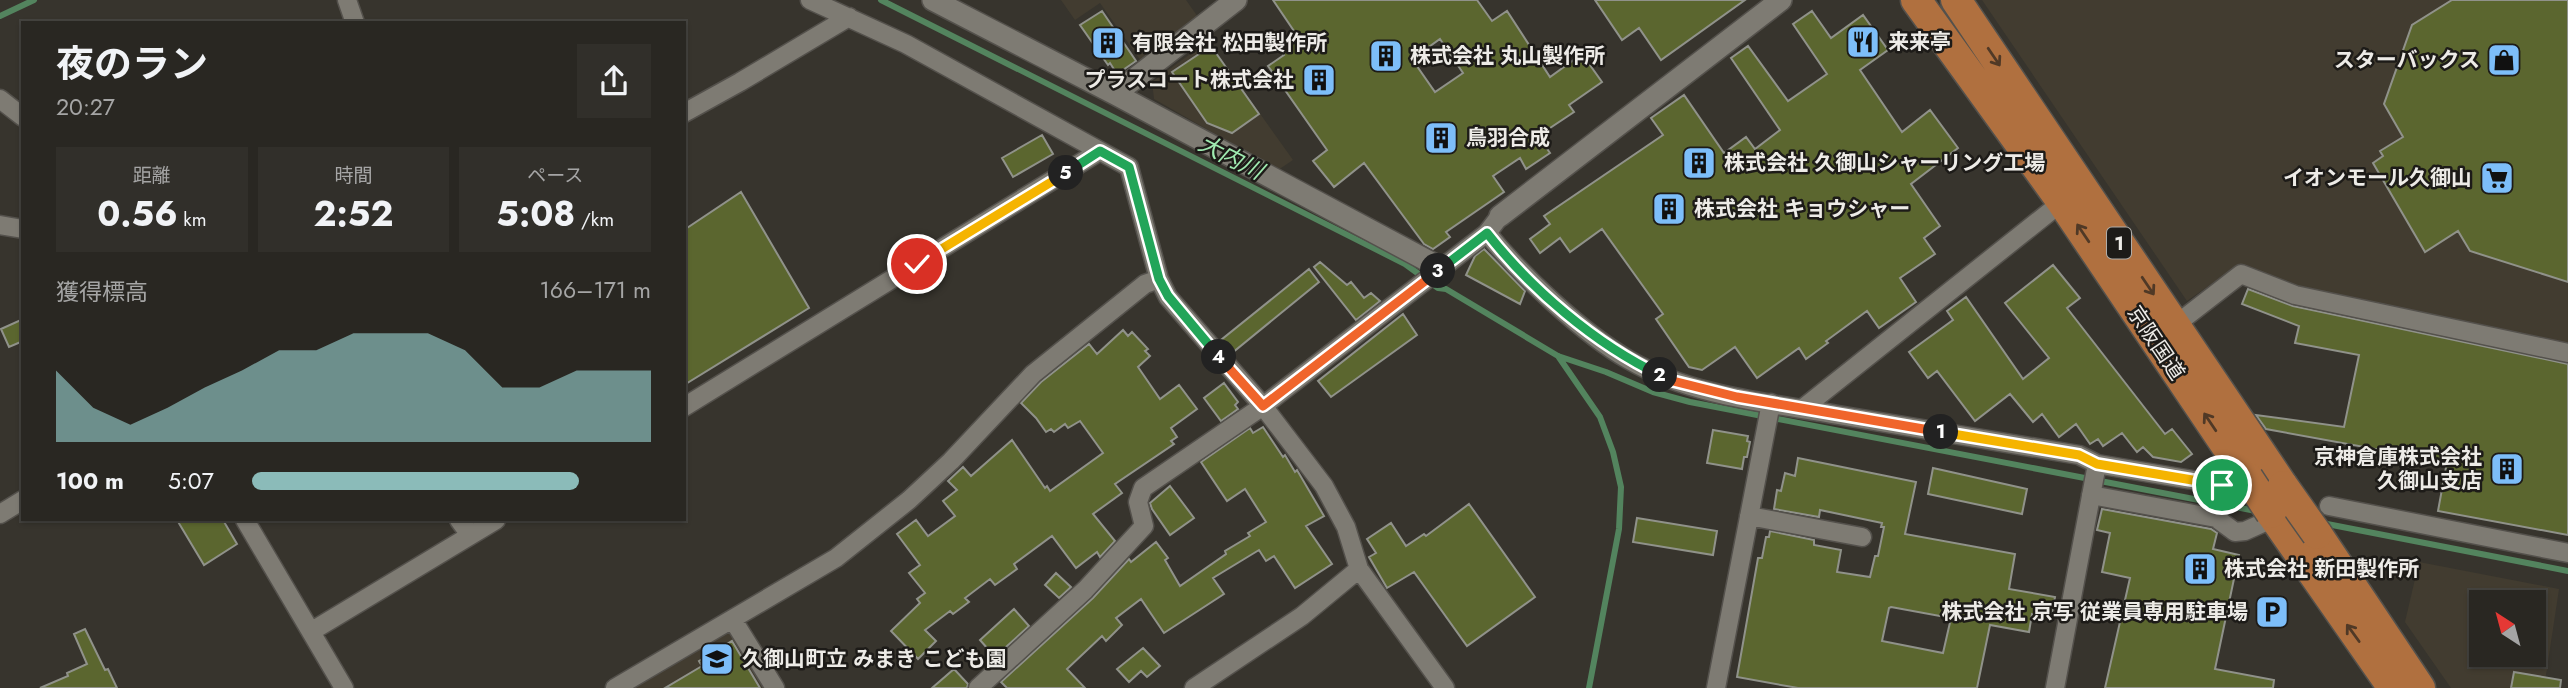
<!DOCTYPE html>
<html lang="ja">
<meta charset="utf-8">
<style>
:root{--surface:#292722;--page:#312f2a;--text:#f1f3f6;--muted:#a5a5a5;--line:#454440;--accent:#8bbbb9}
body{margin:0;font-family:Jost,"Noto Sans JP",sans-serif;background:var(--page);color:var(--text);height:100vh;display:flex;flex-direction:column;font-size:26px;white-space:nowrap}
*{box-sizing:border-box;margin:0}
p{font-size:23px;color:var(--muted)}
.icon{flex:none;width:38px;height:38px;fill:none;stroke:currentColor;stroke-width:2;stroke-linecap:round;stroke-linejoin:round}
.map{position:relative;flex:1;overflow:hidden}
.details{position:absolute;left:21px;top:21px;width:665px;height:500px;display:flex;flex-direction:column;background:var(--surface);border-radius:0px;box-shadow:0 2px 5px #0004,0 0 0 2px var(--line)}
.details>*{flex:none}
.needle{width:46px;rotate:324deg}
.fabs{position:absolute;left:2469px;top:590px;display:grid;gap:14px}
.fabs a{display:grid;place-items:center;width:77px;height:77px;border-radius:0px;background:var(--surface);box-shadow:0 2px 5px #0004,0 0 0 2px var(--line);font-size:35px}
.pin{position:absolute;display:grid;place-items:center;width:60px;height:60px;color:#fff;margin:-30px;border:4px solid #fff;border-radius:50%;box-shadow:0 2px 7px #0007}
.km{position:absolute;width:35px;height:35px;margin:-18px;border-radius:50%;background:#222;color:#fff;font-size:19px;line-height:35px;text-align:center}
.round{display:grid;place-items:center;flex:none;width:74px;height:74px;border-radius:0px;background:var(--page)}
.headline{display:flex;align-items:center;justify-content:space-between;height:119px;padding:0 35px}
h1{font-size:38px;font-weight:700;line-height:52px}
.stats{display:grid;grid-template-columns:repeat(3,1fr);gap:10px;height:119px;padding:7px 35px}
.stats div{display:grid;align-content:center;border-radius:0px;background:var(--page);text-align:center}
.stats b{font-size:35px;font-weight:700}
.stats small{font-size:19px;font-weight:400}
.stats p{font-size:19px}
.chart{height:196px;padding:14px 35px}
.chart p{display:flex;justify-content:space-between}
.chart svg{width:100%;height:126px;margin-top:7px;fill:var(--accent);opacity:.7}
ul{padding:0 35px;list-style:none;font-size:23px}
li{display:grid;grid-template-columns:112px 84px 1fr;align-items:center;height:52px}
li i{height:18px;border-radius:9px;background:var(--accent)}
.map>svg:first-child{display:block}
</style>
<div class="map">
<svg width="2568" height="688" viewBox="0 0 2568 688">
<rect width="100%" height="100%" fill="#37342d"/>
<path fill="#423c30" fill-rule="evenodd" d="M1061 0H1186L1198 17 1141 61 1100 3 1075 20Z
M1982 0H2568V344L2300 289 2249 272 2240 264 2187 301Z
M1208 41 1293 160 1278 170 1154 99 1152 82Z
M2419 562 2559 589 2544 688H2451L2405 622ZM2482 602H2534V654H2482Z
M732 631 768 688H635Z"/>
<g fill="none" stroke-linecap="round" stroke-linejoin="round">
<path stroke="#53845e" stroke-width="6" d="M881 0 1405 264 1438 288 1446 289 1558 356 1606 372 1653 392 1690 402 2256 511
M0 16 34 0
M1558 356 1600 417 1613 452 1621 487 1619 529 1589 688
M2322 523 2568 571"/>
</g>
<path fill="#5b662f" stroke="#90928a" stroke-width="2" fill-rule="evenodd" d="M1273 0H1477L1492 21 1507 11 1550 77 1582 54 1602 82 1569 105 1574 112 1538 136 1550 153 1526 169 1520 158 1493 176 1504 192 1446 232 1450 237 1433 249 1424 244 1364 163 1334 187 1313 161 1327 150 1268 66 1284 55 1280 49 1298 37ZM1440 39 1463 73 1435 92 1412 59Z
M1595 0H1745L1661 60 1639 28 1622 40Z
M2452 0H2568V282L2470 251 2458 231 2425 252 2373 163 2383 156 2380 151 2403 137 2384 104 2412 25Z
M1102 11 1136 61 1117 74 1110 63 1108 65 1080 25Z
M1812 11 1831 38 1863 15 1888 50 1860 70 1902 132 1930 110 1958 148 1911 184 1940 226 1924 238 1935 254 1900 278 1916 302 1879 328 1867 311 1826 341 1828 343 1806 359 1799 348 1757 378 1735 347 1702 370 1689 367 1656 319 1663 314 1602 229 1570 252 1560 238 1540 253 1530 239 1550 224 1544 216 1663 135 1651 118 1684 95 1724 153 1746 137 1755 149 1780 130 1731 58 1748 46 1788 101 1827 74 1793 24Z
M1211 46 1259 114 1232 133 1207 123 1172 72Z
M1042 135 1053 154 1013 177 1002 158Z
M741 192 809 308 684 385V230Z
M1484 249 1525 291 1520 304 1466 275 1475 256Z
M1320 262 1347 285 1351 282 1364 298 1371 293 1380 301 1356 320 1314 267Z
M2053 265 2080 298 2067 308 2165 434 2172 429 2192 454 2181 462 2153 457 2143 447 2137 452 2122 433 2103 446 2098 439 2090 444 2076 424 2059 437 2042 414 2033 422 2010 394 1975 421 1937 371 1928 378 1909 352 1953 320 1947 311 1966 297 2023 379 2049 358 2005 303Z
M1309 269 1319 282 1232 353 1221 340Z
M2248 289 2293 306 2568 364V535L2438 511 2447 462 2266 429 2256 415 2344 427 2359 355 2295 343 2299 326 2242 304Z
M1403 314 1417 335 1331 397 1318 381Z
M23 319V341L9 347 1 329Z
M1123 330 1128 336 1132 332 1148 349 1145 351 1150 356 1138 367 1160 399 1179 385 1197 409 1171 428 1177 437 1171 441 1174 444 1115 484 1122 493 1093 514 1115 541 1100 557 1097 552 1076 568 1052 536 1014 564 1017 569 995 585 990 579 965 598 969 602 953 614 950 611 925 630 936 641 918 659 891 631 920 603 917 599 925 593 909 573 920 565 897 534 916 520 928 536 955 516 943 501 957 490 948 481 963 467 971 476 1012 440 1045 488 1047 486 1050 491 1103 453 1080 421 1068 428 1065 424 1054 432 1051 429 1046 432 1036 418 1021 403 1041 382 1089 344 1097 354Z
M1224 383 1238 402 1235 405 1238 409 1221 421 1204 398Z
M1263 427 1283 457 1285 455 1295 472 1297 470 1324 516 1306 526 1332 564 1295 588 1274 556 1266 561 1259 550 1213 578 1224 594 1164 633 1141 599 1116 618 1122 625 1106 641 1102 636 1067 669 1085 688H1007L1001 682 1093 598 1129 559 1131 562 1156 542 1168 558 1165 560 1180 586 1226 554 1225 551 1250 536 1248 533 1266 522 1245 489 1227 501 1201 462 1250 428 1253 433Z
M1713 430 1748 436 1747 441 1750 442 1747 457H1744L1742 469 1707 463Z
M1798 458 1916 482 1905 534 2015 554 2009 589 2055 597 2051 618 2032 614 2029 632 1990 625 1977 688H1798L1737 677 1758 558H1762L1766 537H1769L1770 531 1814 540V545L1841 550 1837 572 1870 577 1875 556H1878L1884 527H1881L1882 523 1820 510 1819 517 1774 509 1777 490 1781 491 1785 473 1795 476ZM1891 607 1951 618 1943 653 1882 641 1889 608Z
M1933 468 2027 489 2022 514 1928 494Z
M1170 486 1194 518 1170 535 1152 509 1150 503Z
M1469 504 1535 597 1467 646 1414 572 1387 588 1369 557 1376 553 1367 539 1391 523 1406 546 1424 534 1426 536Z
M2102 509 2211 529 2217 533 2213 549 2239 555 2215 669 2274 680 2273 688H2105L2130 578 2102 572 2110 533 2097 530Z
M1637 518 1717 531 1713 555 1633 542Z
M177 520H223L237 544 204 565Z
M1056 573 1071 587 1059 598 1045 585Z
M1014 609 1029 626 995 657 980 640Z
M85 629 105 670 108 669 117 688H40L68 676 67 673 87 664 74 634Z
M732 641 760 688H665L702 666 699 661Z
M1143 648 1160 666 1147 677 1141 671 1129 682 1117 669Z
M954 669 968 684 967 688H932Z
M2514 672 2561 680 2560 688H2511Z"/>
<g fill="none" stroke-linecap="round" stroke-linejoin="round">
<defs>
<path id="minor" d="M347 0 355 23
M810 0 906 44 1129 167 1159 279 1168 297 1263 406 1324 486 1346 527 1359 569 1302 616 1194 688
M0 99 23 117
M684 113 740 82 849 17
M1500 216 1487 233C1521 275 1582 333 1629 360 1691 396 1769 403 1838 415 1918 428 1999 442 2079 455L2097 464 2222 485
M0 225 23 229
M2174 326 2241 274 2295 295 2568 353
M684 407 1100 151
M1802 409 2062 202
M2091 495 2216 518 2235 532 2245 531 2274 518
M2329 506 2568 553
M0 514 23 500
M1749 516 1862 537
M245 520 344 688
M459 520 470 535
M1359 569 1445 688
M733 620 775 688
M312 631 496 520
M615 688 836 558 909 500 951 461 1033 374 1145 284 1159 279
M978 688 1085 590 1144 526 1138 502 1143 488 1263 406 1487 233
M1716 688 1771 403
M2055 688 2097 464"/>
<path id="tertiary" d="M933 0 1115 94 1441 268
M1115 94 1236 0
M1500 216 1781 0"/>
<path id="trunk" d="M1916 0 2062 202 2248 478
M1956 0 2283 486
M2271 513 2393 688
M2317 534 2420 688"/>
</defs>
<use href="#minor" stroke="#54514c" stroke-width="21"/>
<use href="#tertiary" stroke="#54514c" stroke-width="24"/>
<use href="#trunk" stroke="#54514c" stroke-width="33"/>
<use href="#minor" stroke="#7e7b73" stroke-width="18"/>
<use href="#tertiary" stroke="#7e7b73" stroke-width="21"/>
<use href="#trunk" stroke="#b0703f" stroke-width="30"/>
<defs>
<path id="trunk-bridge" d="M2248 478 2271 513
M2283 486 2317 534"/>
</defs>
<use href="#trunk-bridge" stroke="#54514c" stroke-width="33" stroke-linecap="butt"/>
<use href="#trunk-bridge" stroke="#b0703f" stroke-width="30"/>
</g>
<defs><path id="oneway-shaft" d="M-6 0H5M1.5-3L5.5 0L1.5 3" fill="none" stroke-width="1.6" stroke-linecap="round" stroke-linejoin="round" transform="scale(1.75)"/></defs>
<g stroke="#503926">
<use href="#oneway-shaft" transform="translate(1994 57) rotate(56)"/>
<use href="#oneway-shaft" transform="translate(2083 233) rotate(-124)"/>
<use href="#oneway-shaft" transform="translate(2148 286) rotate(56)"/>
<use href="#oneway-shaft" transform="translate(2210 422) rotate(-124)"/>
<use href="#oneway-shaft" transform="translate(2353 633) rotate(-126)"/>
</g>
<g fill="none" stroke-linecap="round" stroke-linejoin="round">
<defs>
<path id="split-1" d="M1941 432 2079 455 2097 464 2222 485"/>
<path id="split-2" d="M1660 375 1673 381 1737 397 1941 432"/>
<path id="split-3" d="M1438 271 1487 233C1531 289 1595 344 1660 375"/>
<path id="split-4" d="M1219 357 1263 406 1438 271"/>
<path id="split-5" d="M1066 173 1100 151 1129 167 1159 279 1168 296 1219 357"/>
<path id="split-6" d="M917 264 1066 173"/>
</defs>
<use href="#split-1" stroke="#fff" stroke-width="14"/>
<use href="#split-2" stroke="#fff" stroke-width="14"/>
<use href="#split-3" stroke="#fff" stroke-width="14"/>
<use href="#split-4" stroke="#fff" stroke-width="14"/>
<use href="#split-5" stroke="#fff" stroke-width="14"/>
<use href="#split-6" stroke="#fff" stroke-width="14"/>
<use href="#split-1" stroke="#f5b400" stroke-width="9"/>
<use href="#split-2" stroke="#f0652b" stroke-width="9"/>
<use href="#split-3" stroke="#22a559" stroke-width="9"/>
<use href="#split-4" stroke="#f0652b" stroke-width="9"/>
<use href="#split-5" stroke="#22a559" stroke-width="9"/>
<use href="#split-6" stroke="#f5b400" stroke-width="9"/>
</g>
<defs>
<symbol id="restaurant-square" viewBox="-11 -11 22 22"><rect x="-9" y="-9" width="18" height="18" rx="4" fill="#7dbef9" stroke="#1d1b18"/><path d="M-5-6h1v4h1v-4h1v4h1v-4h1v5L-1.5 .5V6h-2V.5L-5-1ZM5-6V6H3V1.5H1.5Q1.5-4 5-6Z" fill="#111"/></symbol>
<symbol id="building-square" viewBox="-11 -11 22 22"><rect x="-9" y="-9" width="18" height="18" rx="4" fill="#7dbef9" stroke="#1d1b18"/><path d="M-4-6H4V6H1V3H-1V6H-4ZM-2.5-4.3h1.7v1.8h-1.7ZM.8-4.3h1.7v1.8H.8ZM-2.5-1h1.7V.8h-1.7ZM.8-1h1.7V.8H.8Z" fill="#111"/></symbol>
<symbol id="shop-square" viewBox="-11 -11 22 22"><rect x="-9" y="-9" width="18" height="18" rx="4" fill="#7dbef9" stroke="#1d1b18"/><path d="M-5-2.5h2.3a2.7 3.5 0 0 1 5.4 0H5L5.5 6h-11ZM-1.5-2.5h3a1.5 2.3 0 0 0-3 0Z" fill="#111"/></symbol>
<symbol id="supermarket-square" viewBox="-11 -11 22 22"><rect x="-9" y="-9" width="18" height="18" rx="4" fill="#7dbef9" stroke="#1d1b18"/><path d="M-6-5.5h2.5l.6 2H6L4.5 2H-2.5L-4.4-4H-6ZM-1.5 3.2a1.3 1.3 0 1 0 .1 0ZM3 3.2a1.3 1.3 0 1 0 .1 0Z" fill="#111"/></symbol>
<symbol id="parking-square" viewBox="-11 -11 22 22"><rect x="-9" y="-9" width="18" height="18" rx="4" fill="#7dbef9" stroke="#1d1b18"/><path d="M-3.5-5.5H1a3.5 3.5 0 0 1 0 7H-1V5.5H-3.5ZM-1-3.4V-.6H.8a1.4 1.4 0 0 0 0-2.8Z" fill="#111"/></symbol>
<symbol id="school-square" viewBox="-11 -11 22 22"><rect x="-9" y="-9" width="18" height="18" rx="4" fill="#7dbef9" stroke="#1d1b18"/><path d="M0-5L7-2L0 1L-7-2ZM-4 1L0 2.5L4 1V4Q0 6-4 4Z" fill="#111"/></symbol>
</defs>
<g fill-rule="evenodd">
<use href="#restaurant-square" x="1844" y="23" width="38" height="38"/>
<use href="#building-square" x="1089" y="24" width="38" height="38"/>
<use href="#building-square" x="1367" y="37" width="38" height="38"/>
<use href="#shop-square" x="2485" y="41" width="38" height="38"/>
<use href="#building-square" x="1300" y="61" width="38" height="38"/>
<use href="#building-square" x="1422" y="119" width="38" height="38"/>
<use href="#building-square" x="1680" y="144" width="38" height="38"/>
<use href="#supermarket-square" x="2478" y="159" width="38" height="38"/>
<use href="#building-square" x="1650" y="190" width="38" height="38"/>
<use href="#building-square" x="2488" y="450" width="38" height="38"/>
<use href="#building-square" x="2181" y="550" width="38" height="38"/>
<use href="#parking-square" x="2253" y="593" width="38" height="38"/>
<use href="#school-square" x="698" y="640" width="38" height="38"/>
</g>
<g text-anchor="middle" stroke-width="5" stroke-linejoin="round" paint-order="stroke">
<rect fill="#1d1b18" stroke="#afada9" stroke-width="2" x="2107" y="227.5" width="24" height="31" rx="5"/>
<g font-size="19" font-weight="bold" fill="#edebe7">
<text x="2119" y="250">1</text>
</g>
<g font-size="21" font-weight="bold" fill="#edebe7" stroke="#1d1b18" text-anchor="start">
<text x="1888" y="49">来来亭</text>
<text x="1132" y="50">有限会社 松田製作所</text>
<text x="1410" y="63">株式会社 丸山製作所</text>
<text x="2480" y="67" text-anchor="end">スターバックス</text>
<text x="1294" y="87" text-anchor="end">プラスコート株式会社</text>
<text x="1466" y="145">鳥羽合成</text>
<text x="1724" y="170">株式会社 久御山シャーリング工場</text>
<text x="2472" y="185" text-anchor="end">イオンモール久御山</text>
<text x="1694" y="216">株式会社 キョウシャー</text>
<text x="2482" y="464" text-anchor="end">京神倉庫株式会社<tspan x="2482" dy="24">久御山支店</tspan></text>
<text x="2224" y="576">株式会社 新田製作所</text>
<text x="2248" y="619" text-anchor="end">株式会社 京写 従業員専用駐車場</text>
<text x="742" y="666">久御山町立 みまき こども園</text>
</g>
<g font-size="21" fill="#edebe7" stroke="#1d1b18">
<text transform="translate(2156 343) rotate(56)" y="7">京阪国道</text>
</g>
<g font-size="23" font-style="italic" fill="#a0ebb1" stroke="#1d1b18">
<text transform="translate(1231 157) rotate(27)" y="8">大内川</text>
</g>
</g>
</svg>
<div class="fabs">
<a><svg class="needle" viewBox="-14 -14 28 28"><path d="M0-13l5 13h-10z" fill="#e53935"/><path d="M0 13l5-13h-10z" fill="#a5a5a5"/></svg></a>
</div>
<div class="pin" style="left:2222px;top:485px;background:#1e9e55"><svg class="icon" aria-label="arrive" viewBox="0 0 24 24"><path d="M6 21V4h12l-3 4 3 4H6"/></svg></div>
<div class="pin" style="left:917px;top:264px;background:#d93025"><svg class="icon" aria-label="check" viewBox="0 0 24 24"><path d="M5 12l5 5 9-10"/></svg></div>
<b class="km" style="left:1941px;top:432px">1</b>
<b class="km" style="left:1660px;top:375px">2</b>
<b class="km" style="left:1438px;top:271px">3</b>
<b class="km" style="left:1219px;top:357px">4</b>
<b class="km" style="left:1066px;top:173px">5</b>
<section class="details">
<div class="headline"><div><h1>夜のラン</h1><p>20:27</p></div><a class="round"><svg class="icon" aria-label="share" viewBox="0 0 24 24"><path d="M12 15V3M7 8l5-5 5 5M5 13v7h14v-7"/></svg></a></div>
<div class="stats">
<div><p>距離</p><b>0.56<small> km</small></b></div>
<div><p>時間</p><b>2:52</b></div>
<div><p>ペース</p><b>5:08<small> /km</small></b></div>
</div>
<div class="chart"><p><span>獲得標高</span>166–171 m</p>
<svg viewBox="0 0 160 44" preserveAspectRatio="none"><path d="M0 44V19L10 32L20 38L30 32L40 25L50 19L60 12L70 12L80 6L90 6L100 6L110 12L120 25L130 25L140 19L150 19L160 19V44z"/></svg>
</div>
<ul>
<li><b>100 m</b>5:07<i style="width:82%"></i></li>
</ul>
</section>
</div>
